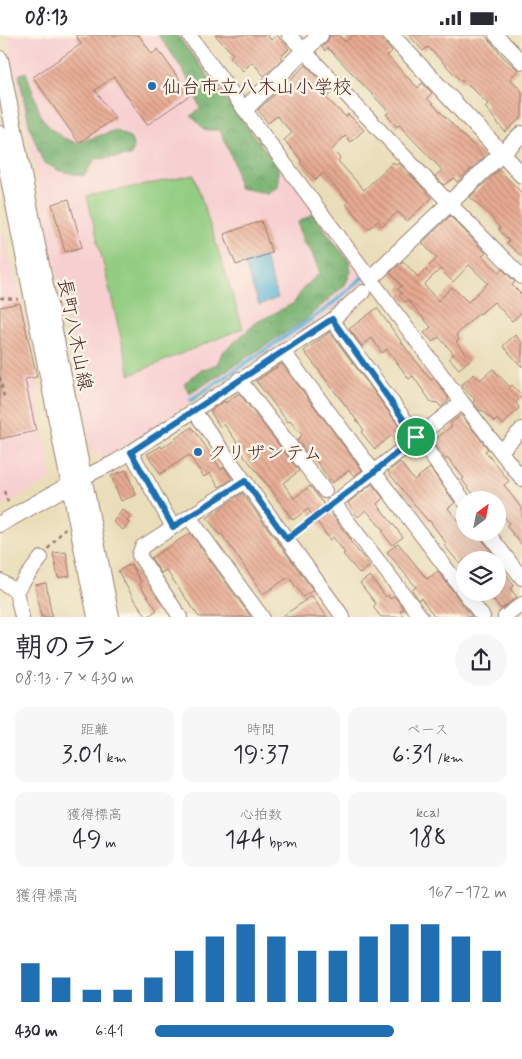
<!DOCTYPE html>
<html lang="ja">
<meta charset="utf-8">
<style>
:root{--surface:#fff;--page:#f7f7f7;--text:#2b2b33;--muted:#7c7c81;--accent:#1f6fb2}
body{margin:0;font-family:Mynerve,"Klee One",sans-serif;background:var(--page);color:var(--text);height:100vh;display:flex;flex-direction:column;font-size:19px;white-space:nowrap}
*{box-sizing:border-box;margin:0}
p{font-size:16px;color:var(--muted)}
.icon{flex:none;width:28px;height:28px;fill:none;stroke:currentColor;stroke-width:2;stroke-linecap:round;stroke-linejoin:round}
.map{position:relative;height:582px;overflow:hidden}
.side{display:flex;flex-direction:column;background:var(--surface);flex:1}
.side>*{flex:none}
.needle{width:32px;rotate:32deg}
.tools{position:absolute;left:456px;top:456px;display:grid;gap:10px}
.tools a{display:grid;place-items:center;width:50px;height:50px;border-radius:50%;background:var(--surface);box-shadow:0 5px 20px #0002;font-size:25px}
.pin{position:absolute;display:grid;place-items:center;width:42px;height:42px;color:#fff;margin:-21px;border:2px solid #fff;border-radius:50%;box-shadow:0 1px 5px #0007}
.round{display:grid;place-items:center;flex:none;width:52px;height:52px;border-radius:26px;background:var(--page)}
.head{display:flex;align-items:center;justify-content:space-between;height:85px;padding:0 15px}
h1{font-size:28px;font-weight:600;line-height:38px}
.metrics{display:grid;grid-template-columns:repeat(3,1fr);gap:8px;height:85px;padding:5px 15px}
.metrics div{display:grid;align-content:center;border-radius:12px;background:var(--page);text-align:center}
.metrics b{font-size:25px;font-weight:600}
.metrics small{font-size:14px;font-weight:400}
.metrics p{font-size:14px}
.chart{height:140px;padding:10px 15px}
.chart p{display:flex;justify-content:space-between}
.chart svg{width:100%;height:90px;margin-top:5px;stroke:var(--accent);stroke-width:6}
ul{padding:0 15px;list-style:none;font-size:16px}
li{display:grid;grid-template-columns:80px 60px 1fr;align-items:center;height:38px}
li i{height:12px;border-radius:6px;background:var(--accent)}
.status{display:flex;justify-content:space-between;align-items:center;height:35px;padding:0 25px;background:var(--surface);direction:ltr}
.status svg{height:14px;fill:currentColor}
.map>svg:first-child{display:block}
</style>
<div class="status"><b>08:13</b><svg viewBox="0 0 49 12"><path d="M0 12V9h3v3zM5 12V6h3v6zM10 12V3h3v9zM15 12V0h3v12zM26 1h20v11H26zM47 4h2v5h-2z"/></svg></div>
<div class="map">
<svg width="522" height="582" viewBox="0 0 522 582">
<defs>
<pattern id="forest-crowns" width="20" height="18" patternUnits="userSpaceOnUse" patternTransform="scale(1.25)"><rect width="20" height="18" fill="#74b06e"/><path d="M2 6a3 3 0 1 1 6 0M12 15a3 3 0 1 1 6 0" fill="none" stroke="#618f5b"/></pattern>
<pattern id="building-back-hatch" width="6" height="6" patternUnits="userSpaceOnUse" patternTransform="scale(1.25)"><rect width="6" height="6" fill="#e7aa92"/><path d="M-1 5l2 2M0 0l6 6M5-1l2 2" fill="none" stroke="#bd8a77"/></pattern>
</defs>
<rect width="100%" height="100%" fill="#fcf5e5"/>
<filter id="ink" filterUnits="userSpaceOnUse"><feTurbulence type="fractalNoise" baseFrequency=".02" numOctaves="2"/><feDisplacementMap in="SourceGraphic" scale="10" xChannelSelector="R" yChannelSelector="G"/><feConvolveMatrix kernelMatrix="1 2 1 2 8 2 1 2 1" color-interpolation-filters="sRGB"/></filter>
<filter id="wash" filterUnits="userSpaceOnUse"><feTurbulence type="fractalNoise" baseFrequency=".0096" numOctaves="4" result="noise"/><feDisplacementMap in="SourceGraphic" scale="20" xChannelSelector="R" yChannelSelector="G"/><feGaussianBlur stdDeviation="1.12" result="paint"/><feColorMatrix in="noise" values="0 0 0 0 0 0 0 0 0 0 0 0 0 0 0 0 0 1.4 0 .05"/><feComposite in="paint" operator="in"/></filter>
<g filter="url(#wash)">
<rect width="100%" height="100%" fill="#eadeba"/>
<path fill="#f7cfd1" d="M7 0H183L368 245 326 281 107 422 94 419 90 412 72 314Z
M0 187 21 267 37 342 43 395 50 428 51 444 0 473Z"/>
<path fill="url(#forest-crowns)" stroke="#5f684c" d="M158 0H177L278 132V152L267 158 239 153 234 128 220 95H205L191 81 200 73C192 46 175 22 158 0Z
M26 37 41 81 50 93 64 103 77 108 116 95 131 104 134 113 131 121 95 124 84 141 60 136 43 127 30 93 19 40Z
M313 179 349 226 351 237 345 250 305 285 190 359 184 349 199 336 217 329 222 318 257 287 294 268 304 252 320 238 311 216 302 205 298 187Z"/>
<path fill="#91cc80" stroke="#6e7656" d="M194 140 243 293 130 340 87 161Z"/>
<path fill="#59b4d7" stroke="#526a81" d="M264 221 278 263 259 270 244 227Z"/>
<g fill="none" stroke-linecap="round" stroke-linejoin="round">
<path stroke="#59b4d7" stroke-width="4" d="M191 365 326 274 363 242"/>
</g>
<g id="blocks">
<path fill="url(#building-back-hatch)" fill-rule="evenodd" d="M76 0H139L152 19 158 14 190 60 147 90 114 42 95 55 115 83 79 108 33 42 81 9Z
M215 0H267L271 5 277 0 289 14 280 22 282 24 264 41 252 27 243 36 230 22 233 19Z
M330 0H338L345 7 353 0H378L392 16 387 21 418 53 422 48 432 58 427 63 484 122 457 147 454 143 444 150 435 141 442 135 399 90 397 92 386 79 389 77 332 17 327 13 325 16 322 12 327 7Z
M409 0H485L504 23 519 35 510 43 522 56V82L505 97 485 72 488 69 464 45 462 47 428 12 423 16Z
M306 30 332 58 326 63 346 82 348 79 364 95 351 107 345 101 332 115 340 123 338 126 364 155 393 127 396 130 399 128 432 163 407 186 398 177 382 191 378 186 369 194 346 169 349 167 323 138 316 145 300 127 302 126 284 105 292 98 277 81 268 88 258 75Z
M499 135 522 158V222L507 208 509 206 499 195 500 193 491 182 470 162Z
M69 164 82 212 65 217 52 169Z
M450 181 486 218 482 221 499 237 502 234 515 247 512 250 522 260V277L512 286 494 267 480 279 479 278 456 300 459 304 456 307 471 324 459 334 449 323 454 319 439 302 433 307 424 298 431 292 408 265 405 267 399 261 402 258 398 254 402 251 390 238 403 226 418 242 437 223 422 208ZM469 230 488 248 468 267 452 252 438 266 424 250 440 234 453 247Z
M261 186 272 218 236 230 224 199Z
M20 268 37 342 25 344 36 396 0 404V272Z
M377 273 408 316 431 345 434 343 448 362V366L441 372 438 368 431 367 413 341 409 344 387 314 382 318 372 303 362 311 349 294Z
M330 297 405 399 395 405 392 400 375 414 361 397 364 395 304 316Z
M515 300 522 307V332L503 311Z
M282 329 362 435 354 441 349 435 332 448 309 416 307 418 297 405 302 400 290 386 288 387 256 346Z
M493 334 510 352 512 350 522 360 516 368 519 373 503 390 497 384 495 387 482 375 480 376 473 367 475 365 461 350 474 339 480 345Z
M239 358 299 436 283 448 294 463 310 451 351 505 350 506 370 531 360 539 343 519 345 518 333 502 330 505 308 474 293 485 272 456 235 409 237 407 224 389 220 392 210 376 225 366 226 368Z
M461 380 488 414 485 416 509 446 504 450 522 474V510L506 491 509 488 498 473V465H491L488 461 482 465H478L462 445 464 443 448 423 446 425 432 407 452 391 450 389Z
M192 392 221 434 224 432 232 444 219 452 210 438 204 442 189 420 160 439 147 419 161 411 162 413Z
M400 427 414 445 430 433 455 468 448 473 465 495V498H479L481 503 497 525H464L460 529 444 510 446 508 429 485 428 486 388 437Z
M126 435 136 460 121 466 111 441Z
M372 449 383 463 377 469 403 502 392 510 382 497 384 496 366 475 358 482 348 468Z
M242 458 313 555 303 562 289 542 263 559 222 499 220 500 207 483Z
M122 475 131 481 127 486 129 488 123 495 113 487Z
M190 498 251 582H199L166 535 161 538 151 523Z
M398 508 427 544 438 536 472 582H435L421 563 419 565 412 555 416 552 387 517Z
M66 517 70 541 58 543 53 518Z
M498 526 514 551 510 554 517 562 501 574 487 558H498Z
M131 529 141 548 139 549 157 575 147 582 132 561 118 536Z
M370 541 386 562 388 560 390 564 394 561 404 574 400 576 404 582H381L373 572 376 569 360 548Z
M46 548 52 582H41L35 550Z
M311 560 327 582H281L299 570Z"/>
</g>
</g>
<g filter="url(#ink)">
<use href="#blocks" fill-opacity="0" stroke="#9a7e72" stroke-width="1"/>
<g fill="none" stroke-linecap="round" stroke-linejoin="round">
<defs>
<path id="minor" d="M189 0 462 367 522 444
M289 0 450 169 522 242
M496 0 522 27
M332 285 465 467
M283 316 483 582
M239 344 325 456
M194 376 343 582
M501 416 522 394
M131 417 173 492
M84 442 115 427 131 417 332 285 363 257
M189 482 262 582
M488 498 522 543
M0 546 16 556
M22 582 16 556 41 523
M180 582 139 520 142 512 245 446
M421 582 334 468 462 367
M505 582 522 569"/>
<path id="tertiary" d="M391 0 522 140
M0 24 111 582
M245 74 320 0
M0 99 96 582
M371 243 522 99
M0 489 78 445"/>
</defs>
<use href="#minor" stroke="#9a7e72" stroke-width="16"/>
<use href="#tertiary" stroke="#9a7e72" stroke-width="18"/>
<path stroke="#9a7e72" stroke-width="2.5" stroke-dasharray="4 4" stroke-linecap="butt" d="M0 263 18 264
M0 342 4 362
M4 456 9 470
M296 498 325 475
M48 514 65 493"/>
<use href="#minor" stroke="#fff" stroke-width="14"/>
<use href="#tertiary" stroke="#fff" stroke-width="16"/>
</g>
</g>
<g fill="none" stroke-linecap="round" stroke-linejoin="round" filter="url(#ink)">
<defs>
<path id="route" d="M332 284 416 402 374 437 287 504 245 446 173 492 131 417Z"/>
</defs>
<use href="#route" stroke="#fff" stroke-width="10"/>
<use href="#route" stroke="#1f6fb2" stroke-width="6"/>
</g>
<g fill="#1f6fb2" stroke="#fcf5e5" stroke-width="2">
<circle cx="152" cy="51" r="5"/>
<circle cx="198" cy="417" r="5"/>
</g>
<g text-anchor="middle" stroke-width="5" stroke-linejoin="round" paint-order="stroke">
<g font-size="19" fill="#4a1f2b" stroke="#fcf5e5" text-anchor="start">
<text x="162" y="58">仙台市立八木山小学校</text>
<text x="208" y="424">クリザンテム</text>
</g>
<g font-size="19" fill="#4a1f2b" stroke="#fcf5e5">
<text transform="translate(76 299) rotate(79)" y="7">長町八木山線</text>
</g>
</g>
</svg>
<div class="tools">
<a><svg class="needle" viewBox="-14 -14 28 28"><path d="M0-13l5 13h-10z" fill="#e53935"/><path d="M0 13l5-13h-10z" fill="#7c7c81"/></svg></a>
<a><svg class="icon" aria-label="layers" viewBox="0 0 24 24"><path d="M12 4l9 5-9 5-9-5zM3 14l9 5 9-5"/></svg></a>
</div>
<div class="pin" style="left:416px;top:402px;background:#1e9e55"><svg class="icon" aria-label="arrive" viewBox="0 0 24 24"><path d="M6 21V4h12l-3 4 3 4H6"/></svg></div>
</div>
<section class="side">
<div class="head"><div><h1>朝のラン</h1><p>08:13 · 7 × 430 m</p></div><a class="round"><svg class="icon" aria-label="share" viewBox="0 0 24 24"><path d="M12 15V3M7 8l5-5 5 5M5 13v7h14v-7"/></svg></a></div>
<div class="metrics">
<div><p>距離</p><b>3.01<small> km</small></b></div>
<div><p>時間</p><b>19:37</b></div>
<div><p>ペース</p><b>6:31<small> /km</small></b></div>
</div>
<div class="metrics">
<div><p>獲得標高</p><b>49<small> m</small></b></div>
<div><p>心拍数</p><b>144<small> bpm</small></b></div>
<div><p>kcal</p><b>188</b></div>
</div>
<div class="chart"><p><span>獲得標高</span>167–172 m</p>
<svg viewBox="0 0 160 44" preserveAspectRatio="none"><path d="M5 44V25M15 44V32M25 44V38M35 44V38M45 44V32M55 44V19M65 44V12M75 44V6M85 44V12M95 44V19M105 44V19M115 44V12M125 44V6M135 44V6M145 44V12M155 44V19"/></svg>
</div>
<ul>
<li><b>430 m</b>6:41<i style="width:68%"></i></li>
</ul>
</section>
